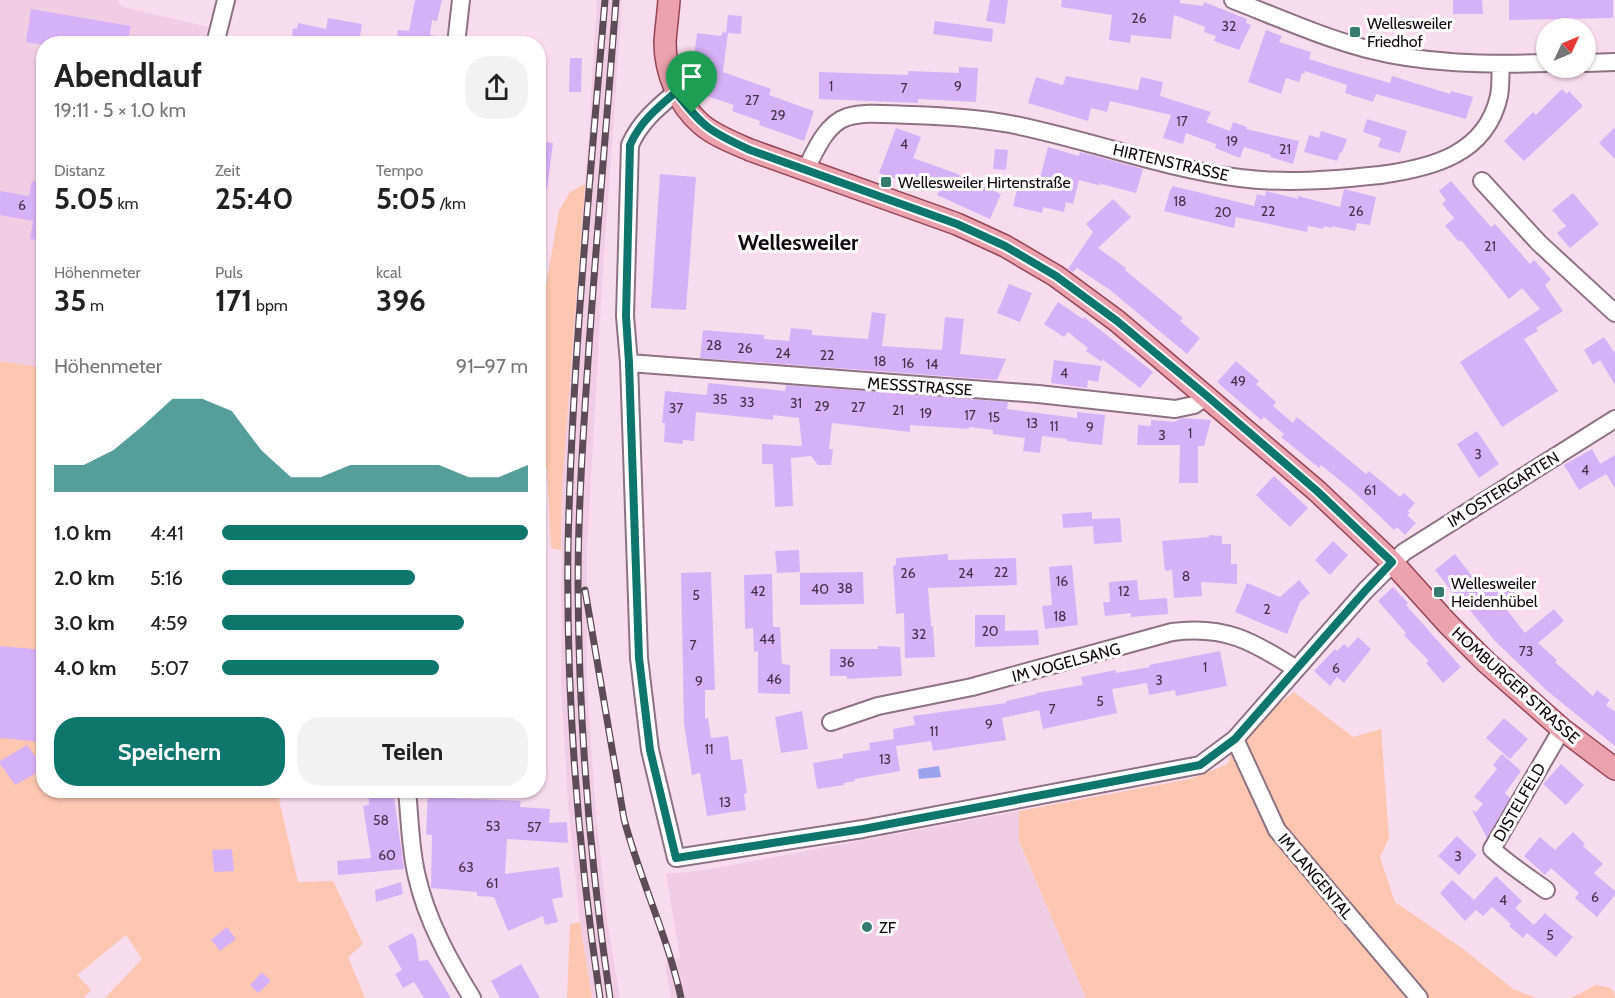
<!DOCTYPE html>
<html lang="de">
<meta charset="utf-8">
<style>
:root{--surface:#fff;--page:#f2f2f2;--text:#222;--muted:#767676;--accent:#0f766e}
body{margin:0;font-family:Cabin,sans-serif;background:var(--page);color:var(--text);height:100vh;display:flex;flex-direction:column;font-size:22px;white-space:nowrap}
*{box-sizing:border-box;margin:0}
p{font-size:20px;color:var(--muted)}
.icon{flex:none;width:33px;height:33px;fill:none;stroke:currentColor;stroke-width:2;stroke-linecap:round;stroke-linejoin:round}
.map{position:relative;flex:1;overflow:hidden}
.drawer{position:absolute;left:36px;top:36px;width:510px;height:762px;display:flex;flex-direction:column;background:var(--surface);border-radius:24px;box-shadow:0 2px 4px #0004}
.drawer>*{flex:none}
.needle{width:39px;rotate:46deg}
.buttons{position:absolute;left:1536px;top:18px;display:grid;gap:12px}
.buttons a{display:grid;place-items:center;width:60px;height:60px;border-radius:50%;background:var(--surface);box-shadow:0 2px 4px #0004;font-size:30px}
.pin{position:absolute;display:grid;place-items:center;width:51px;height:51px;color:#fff;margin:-62px -26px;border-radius:50% 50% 50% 0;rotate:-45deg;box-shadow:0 0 6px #0007}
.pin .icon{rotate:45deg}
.round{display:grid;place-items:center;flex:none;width:63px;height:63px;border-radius:24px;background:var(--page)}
.headline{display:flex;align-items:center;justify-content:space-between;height:102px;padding:0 18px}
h1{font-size:33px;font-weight:700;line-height:45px}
.figures{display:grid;grid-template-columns:repeat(3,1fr);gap:9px;height:102px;padding:6px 18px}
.figures div{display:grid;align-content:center}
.figures b{font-size:30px;font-weight:700}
.figures small{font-size:16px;font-weight:400}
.figures p{font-size:16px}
.chart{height:168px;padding:12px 18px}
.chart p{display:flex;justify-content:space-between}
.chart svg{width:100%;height:108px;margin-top:6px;fill:var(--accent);opacity:.7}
.cta{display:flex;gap:12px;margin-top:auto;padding:12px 18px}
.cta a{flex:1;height:69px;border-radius:24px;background:var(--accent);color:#fff;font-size:24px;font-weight:700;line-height:69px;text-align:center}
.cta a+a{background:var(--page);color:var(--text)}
ul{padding:0 18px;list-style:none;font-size:20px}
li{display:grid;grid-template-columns:96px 72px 1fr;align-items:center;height:45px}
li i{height:15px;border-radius:8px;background:var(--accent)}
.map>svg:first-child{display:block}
</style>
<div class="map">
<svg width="1615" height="998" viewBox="0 0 1615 998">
<rect width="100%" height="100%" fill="#f9dbee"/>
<path fill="#f1cde4" d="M0 0H117L123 7 208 27 204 43 44 44 43 368 0 361Z
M597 0H622L602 287 587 548V683L595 802 607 919 620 998H592L580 922 568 804 561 684 562 486 589 130Z
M1019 811V842L1086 998H671L665 963 680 958 666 874 705 870Z"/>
<path fill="#fcc6b0" d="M585 184 562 486 561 550 551 548 547 469 539 467V326L559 211 570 192Z
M0 361 43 368 44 790 277 791 298 882 333 881 363 944 348 957 365 998H105L142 959 126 935 77 975 91 990 84 998H0Z
M1294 692 1353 737 1381 729 1389 838 1380 857 1395 902 1463 949 1513 989 1536 998H1086L1019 841V811L1190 779 1228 764 1235 739Z
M580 922 592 998H567L570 924Z
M1596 985C1606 987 1615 986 1615 998H1571Z"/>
<path fill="#99a4ed" d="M939 766 941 777 919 779 918 769Z"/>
<path fill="#d7b1f8" d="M415 0H442L437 21 432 20 430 35 438 36 437 44H396L398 30 409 31Z
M990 0H1008L1005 24 986 21Z
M1062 0H1180V3L1203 6 1204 2 1247 19 1246 23 1251 25 1239 50 1214 41 1216 36 1204 32 1205 27 1174 15 1171 39 1131 35 1130 43 1109 40 1112 15 1061 7Z
M1453 0H1482L1483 14H1453Z
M1509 0H1613V18L1509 20Z
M31 9 131 26 127 44 44 45 26 42Z
M728 15 742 16 741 34 728 33 723 72 771 89 769 95 814 111 804 141 759 125 760 121 732 111 734 105 701 94 713 60 694 58 697 33 721 36 723 32 726 33Z
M328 18 362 24 359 44 291 42 293 28 297 29 298 23 326 29Z
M935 21 993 29 992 42 933 34Z
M1266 30 1282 36 1279 42 1311 52 1309 59 1331 66 1390 83 1392 76 1450 94 1451 91 1473 97 1466 119 1376 94 1373 102 1345 93 1347 85 1305 71 1304 74 1302 73 1299 82 1286 78 1281 94 1248 82Z
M570 58H582L581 92H569Z
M959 67 978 68 976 102 918 99V103L819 99V72L908 75V71L959 73Z
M1066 76 1138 90 1141 77 1163 82 1160 96 1211 112 1206 122 1230 131 1233 122 1247 127 1246 129 1299 141 1293 164 1270 157 1271 155 1244 147 1240 158 1215 148 1216 144 1186 133 1183 144 1163 138 1171 115 1110 101 1107 112 1091 108 1088 121 1028 103 1036 77 1063 85Z
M1562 89 1567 94 1569 91 1583 106 1524 161 1504 141 1533 112 1536 115Z
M1367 119 1407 131 1400 153 1378 147 1381 138 1363 132Z
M1615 127V159L1599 143Z
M896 128 921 137 913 158 955 173 1001 194 990 219 937 195 939 191 912 185 879 173Z
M1321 131 1347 139 1342 153 1340 152 1337 161 1304 152 1309 135 1319 138Z
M538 141 553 143 547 190 538 189Z
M1048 147 1079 156 1080 152 1143 169 1136 193 1098 183 1102 186 1079 180 1073 204 1066 202 1064 212 1043 207 1042 213 1013 206 1020 177 1039 182Z
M995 149 1008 150 1006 170 993 169Z
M660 174 696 177 686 310 651 308Z
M32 181 44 183V241L30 239 33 221 0 215V191L29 196Z
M1451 181 1491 227 1495 224 1530 264 1534 260 1551 279 1545 285 1563 311 1536 328 1538 331 1524 339 1558 391 1502 427 1460 362 1540 309 1522 288 1509 299 1461 240 1459 242 1445 226 1454 218 1442 204 1446 200 1439 191Z
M1173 186 1254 206 1257 194 1265 196 1266 191 1298 199V196L1340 207 1344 189 1376 197 1370 225 1357 223 1355 231 1332 226V228L1324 226 1323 229 1308 226 1307 232 1236 217 1234 228 1164 211 1170 191Z
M1573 193 1599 224 1570 248 1557 233 1566 226 1552 210Z
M1113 199 1131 217 1098 248 1126 268 1125 270 1183 318 1180 321 1200 338 1187 354 1110 290 1077 268 1073 272 1068 269 1093 232 1086 224Z
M1009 284 1032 293 1020 322 997 313Z
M1058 302 1083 319 1084 317 1153 372 1140 388 1102 359V362L1086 351 1088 348 1068 332 1064 337 1044 324Z
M872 312 886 314 882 346 942 350 945 317 964 319 960 354 1006 359 997 380 700 358 703 330 764 335V339L789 341 791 328 812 330V335L868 339Z
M1604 337 1615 353V385L1600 360 1593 365 1584 350Z
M1054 360 1101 366 1098 382 1088 380 1087 388 1051 383Z
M1236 361 1259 381 1256 384 1276 402 1273 406 1293 423 1297 417 1366 474 1369 471 1400 497 1404 493 1415 503 1408 511 1410 513 1407 515 1416 523 1405 535 1397 527 1394 530 1353 491 1321 465 1319 468 1281 437 1284 434 1264 417 1261 420 1217 382Z
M708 383 785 391 786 385 1008 402 1007 409 1077 418V412L1105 415 1102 445 1067 441V439L1042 436 1040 453 1023 451 1025 438 993 434V430L969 427V429L910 425V432L832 423 829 449H833L831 465H818L811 456 791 458 793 506 775 507 773 464H762V444L802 446 799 418 773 415V420L696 412 694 441 683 440V444L664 442 665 423H662L665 391 707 395Z
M1182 418 1211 420 1204 446H1198V483H1179L1180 445H1137L1138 425 1151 426V420L1174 422Z
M1477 431 1499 464 1479 478 1457 444Z
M1592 449 1606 474 1579 490 1564 465Z
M1615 455V488L1600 464Z
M1274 476 1308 508 1290 527 1256 495Z
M1092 512V519L1120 518 1122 542 1094 544 1093 526 1063 528 1062 514Z
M1209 535 1222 536V544H1231V564H1237V584L1201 582 1202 596 1174 598 1172 570 1165 571 1162 541 1209 537Z
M1333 541 1348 555 1330 575 1315 560Z
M799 550 800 572 777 573 775 551Z
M948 554V560L1016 558 1017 585 928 588 931 626H933L935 657 905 658 904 613 896 614 893 566 896 565V558Z
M1455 554 1484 592 1504 579 1521 600 1507 610 1525 633 1554 609 1564 621 1538 643 1557 660 1555 662 1593 696 1597 690 1610 700 1606 705 1615 712V746L1545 689 1495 641 1464 603 1462 604 1435 570Z
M1072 565 1078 625 1045 629 1042 606 1052 605 1049 567Z
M711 572 715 690H705V719L708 718 711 738 728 736 731 760 742 759 747 793 744 794 746 810 707 816 700 773 692 775 684 724 681 573Z
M863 572 864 604 800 605V573Z
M772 574 773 627H780L782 664 790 665V694L758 693V651L754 652 753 628 745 629 744 575Z
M1137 580 1139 600 1167 598 1168 614 1131 617V613L1105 616 1103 602H1110L1109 582Z
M1299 580 1310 593 1300 602 1287 634 1235 612 1247 583 1280 597Z
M1393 587 1408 603 1406 605 1461 667 1443 683 1426 663 1429 661 1404 635 1406 633 1378 601Z
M975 615H1005V631L1038 630 1039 645 975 647Z
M1358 637 1371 649 1344 683 1337 677 1330 686 1314 671 1335 649 1337 651 1344 644 1348 648Z
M0 646 44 650V742L0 738Z
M878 646 900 647 902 676 847 679V676H830V649H878Z
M1220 651 1227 686 1176 696 1175 690 1149 695 1147 683 1112 689 1117 713 1043 729 1039 710 1002 718 1006 740 933 751 931 741 896 746 900 771 855 779V781L844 783V785L817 789 813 763 843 758V754L870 750 869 743 894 739 893 729 915 725 913 716 1006 703V701L1037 694 1036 693 1083 685 1081 677 1116 670V673L1150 667 1149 665Z
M802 711 808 749 781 753 775 717Z
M1504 718 1528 739 1510 759 1486 738Z
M27 745 44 769 15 785 0 764V761Z
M1502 754 1521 771 1505 793 1510 798 1487 838 1472 810 1476 812 1483 804 1474 797 1497 769 1493 765Z
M1561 764 1584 785 1566 805 1543 784Z
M368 790H393L404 869 338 875 337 861 371 858 363 806 369 805Z
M428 790H448L447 798 521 801 520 807 550 809 549 823 567 822 568 843 507 839 505 874 559 867 563 897 552 899 558 922 545 925 543 916 508 931 494 897 477 896V892L431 888 432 835 426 834Z
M1573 832 1585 844 1583 846 1603 864 1594 873 1615 891V895L1597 917 1575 898 1579 893 1551 868 1545 875 1524 856 1540 837 1555 850Z
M1457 836 1477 855 1459 875 1438 856Z
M232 849 234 871 214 872 212 850Z
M1496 876 1522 901 1515 908 1534 925 1545 913 1573 937 1556 957 1527 933 1523 938 1509 926 1511 924 1492 907 1483 916 1476 910 1465 921 1440 893 1452 880 1474 900Z
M401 882 403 894 376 902 375 890Z
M227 927 236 939 220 951 211 940Z
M412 933 416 939 419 961 428 960 451 998H424L414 982 403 988 395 974 402 970 388 946Z
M521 964 540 998H500L491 981Z
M262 972 271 981 258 993 250 985Z"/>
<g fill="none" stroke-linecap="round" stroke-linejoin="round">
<defs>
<path id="minor" d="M1233 0C1277 17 1321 37 1367 49 1425 64 1487 65 1546 63
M215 44 226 0
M456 44 461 0
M1586 63 1615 62
M676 92C657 108 640 122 630 145L625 316 629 363 639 658 650 750 676 858 863 829 1200 765 1235 739 1365 591 1404 552 1615 419
M806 169C815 151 826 124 847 117 867 111 890 115 911 115 944 116 977 118 1010 124 1087 139 1162 168 1240 178 1286 184 1333 180 1380 175 1431 168 1486 155 1499 96 1501 86 1500 75 1501 64
M1482 181 1539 243 1615 313
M629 363 1038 394 1175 409 1194 405 1207 396
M831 722 878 706 972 687 1172 632C1224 625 1253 641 1296 669
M1235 739 1277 830 1419 998
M407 790C410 819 410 849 417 877 427 921 449 960 472 998
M1546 890C1528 877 1508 864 1492 849L1562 729"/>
<path id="major" d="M669 0C668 14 666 28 665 42 665 72 678 104 701 124 715 136 734 143 750 150L957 224 1005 246 1056 276 1117 321 1317 491 1392 562 1447 623 1486 662 1562 729 1615 769"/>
</defs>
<use href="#minor" stroke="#8d7283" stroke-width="20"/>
<use href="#major" stroke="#964454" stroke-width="24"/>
<use href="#minor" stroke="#fff" stroke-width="16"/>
<use href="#major" stroke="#eba2af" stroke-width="21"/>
<defs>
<path id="rail" d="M585 590 624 819C640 880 668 937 681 998
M600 998C578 849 566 698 568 547 572 364 590 182 605 0
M610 998C590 862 579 725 578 587 578 512 583 436 588 361 596 241 607 120 616 0"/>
</defs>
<use href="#rail" stroke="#5c4c56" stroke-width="7"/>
<use href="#rail" stroke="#fff" stroke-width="4.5" stroke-dasharray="14" stroke-linecap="butt"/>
</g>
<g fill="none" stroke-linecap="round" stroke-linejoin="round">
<defs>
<path id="route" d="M676 92C702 127 711 132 750 150L957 224 1005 246 1056 276 1117 321 1207 396 1317 491 1392 562 1365 591 1235 739 1200 765 863 829 676 858 650 750 639 658 629 363 626 316 630 145C640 122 657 108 676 92Z"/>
</defs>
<use href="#route" stroke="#fff" stroke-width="12"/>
<use href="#route" stroke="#0f766e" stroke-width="8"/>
</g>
<g fill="#367b70" stroke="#fff" stroke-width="2">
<rect x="1349" y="26" width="12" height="12" rx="3"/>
<rect x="880" y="176" width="12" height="12" rx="3"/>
<rect x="1433" y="586" width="12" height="12" rx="3"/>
<circle cx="867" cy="927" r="6"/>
</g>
<g text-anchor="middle" stroke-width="6" stroke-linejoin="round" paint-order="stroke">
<g font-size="14" fill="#423248">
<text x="1139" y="23">26</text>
<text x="1229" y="31">32</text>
<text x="831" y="91">1</text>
<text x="958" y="91">9</text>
<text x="904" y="93">7</text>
<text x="752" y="105">27</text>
<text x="778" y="120">29</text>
<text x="1182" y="126">17</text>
<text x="1232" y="146">19</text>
<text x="904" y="149">4</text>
<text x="1285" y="154">21</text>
<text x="1180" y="206">18</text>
<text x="22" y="210">6</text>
<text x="1268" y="216">22</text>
<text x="1356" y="216">26</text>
<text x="1223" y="217">20</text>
<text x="1490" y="251">21</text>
<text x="714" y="350">28</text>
<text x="745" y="353">26</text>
<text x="783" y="358">24</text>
<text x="827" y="360">22</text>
<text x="880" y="366">18</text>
<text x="908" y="368">16</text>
<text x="932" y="369">14</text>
<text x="1064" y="378">4</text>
<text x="1238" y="386">49</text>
<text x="720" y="404">35</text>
<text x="747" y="407">33</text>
<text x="796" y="408">31</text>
<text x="822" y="411">29</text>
<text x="858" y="412">27</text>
<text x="676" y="413">37</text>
<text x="898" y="415">21</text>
<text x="926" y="418">19</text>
<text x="970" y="420">17</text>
<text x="994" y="422">15</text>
<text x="1032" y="428">13</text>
<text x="1054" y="431">11</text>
<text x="1090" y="432">9</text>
<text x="1190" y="438">1</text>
<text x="1162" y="440">3</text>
<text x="1478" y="459">3</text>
<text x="1585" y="475">4</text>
<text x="1370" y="495">61</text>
<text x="1001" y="577">22</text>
<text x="908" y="578">26</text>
<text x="966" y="578">24</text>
<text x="1186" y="581">8</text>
<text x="1062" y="586">16</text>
<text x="845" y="593">38</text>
<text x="820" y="594">40</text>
<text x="758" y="596">42</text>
<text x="1124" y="596">12</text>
<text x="696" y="600">5</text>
<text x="1267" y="614">2</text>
<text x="1060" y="621">18</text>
<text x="990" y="636">20</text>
<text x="919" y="639">32</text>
<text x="767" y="644">44</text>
<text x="693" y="650">7</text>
<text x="1526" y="656">73</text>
<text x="847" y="667">36</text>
<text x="1205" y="672">1</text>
<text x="1336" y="673">6</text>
<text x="774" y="684">46</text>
<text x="1159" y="685">3</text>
<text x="699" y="686">9</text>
<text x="1100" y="706">5</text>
<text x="1052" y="714">7</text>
<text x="989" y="729">9</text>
<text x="934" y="736">11</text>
<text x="709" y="754">11</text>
<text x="885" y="764">13</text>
<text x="725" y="807">13</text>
<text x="381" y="825">58</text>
<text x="493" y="831">53</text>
<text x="534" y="832">57</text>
<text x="387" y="860">60</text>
<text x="1458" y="861">3</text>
<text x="466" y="872">63</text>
<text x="492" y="888">61</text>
<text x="1595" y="902">6</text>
<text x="1503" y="905">4</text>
<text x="1550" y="940">5</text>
</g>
<g font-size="16" fill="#11080e" stroke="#fff" text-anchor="start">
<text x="1367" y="29">Wellesweiler<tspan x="1367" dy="18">Friedhof</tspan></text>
<text x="898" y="188">Wellesweiler Hirtenstraße</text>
<text x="1451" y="589">Wellesweiler<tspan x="1451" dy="18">Heidenhübel</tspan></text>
<text x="879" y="933">ZF</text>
</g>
<g font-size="16" fill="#11080e" stroke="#fff">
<text transform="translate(1171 162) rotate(13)" y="6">HIRTENSTRASSE</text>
<text transform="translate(920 386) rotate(4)" y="6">MESSSTRASSE</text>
<text transform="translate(1503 489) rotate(-32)" y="6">IM OSTERGARTEN</text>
<text transform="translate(1066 662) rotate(-15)" y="6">IM VOGELSANG</text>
<text transform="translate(1516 685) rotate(42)" y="6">HOMBURGER STRASSE</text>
<text transform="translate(1519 802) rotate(-60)" y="6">DISTELFELD</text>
<text transform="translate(1316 876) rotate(50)" y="6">IM LANGENTAL</text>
</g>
<g font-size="22" font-weight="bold" fill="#11080e" stroke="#fff">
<text x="798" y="250">Wellesweiler</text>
</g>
</g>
</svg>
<div class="buttons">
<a><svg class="needle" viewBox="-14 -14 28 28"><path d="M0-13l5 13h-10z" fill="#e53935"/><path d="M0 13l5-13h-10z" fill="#767676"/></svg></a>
</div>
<div class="pin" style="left:692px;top:113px;background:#1e9e55"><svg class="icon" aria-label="arrive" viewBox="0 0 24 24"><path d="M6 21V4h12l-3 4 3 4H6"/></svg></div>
<section class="drawer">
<div class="headline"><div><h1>Abendlauf</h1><p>19:11 · 5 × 1.0 km</p></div><a class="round"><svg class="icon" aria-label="share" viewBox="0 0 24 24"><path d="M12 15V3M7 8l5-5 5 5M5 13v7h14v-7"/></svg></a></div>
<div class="figures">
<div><p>Distanz</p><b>5.05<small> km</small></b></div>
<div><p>Zeit</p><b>25:40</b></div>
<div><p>Tempo</p><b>5:05<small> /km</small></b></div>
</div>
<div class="figures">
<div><p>Höhenmeter</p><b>35<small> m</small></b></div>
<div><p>Puls</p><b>171<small> bpm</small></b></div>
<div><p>kcal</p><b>396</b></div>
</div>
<div class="chart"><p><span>Höhenmeter</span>91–97 m</p>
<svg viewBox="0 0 160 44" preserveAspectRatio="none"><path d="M0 44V33L10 33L20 27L30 17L40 6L50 6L60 11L70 27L80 38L90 38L100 33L110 33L120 33L130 33L140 38L150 38L160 33V44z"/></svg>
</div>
<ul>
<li><b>1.0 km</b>4:41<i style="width:100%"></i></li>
<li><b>2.0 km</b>5:16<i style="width:63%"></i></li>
<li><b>3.0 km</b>4:59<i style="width:79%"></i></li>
<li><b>4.0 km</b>5:07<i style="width:71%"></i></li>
</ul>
<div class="cta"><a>Speichern</a><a>Teilen</a></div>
</section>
</div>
